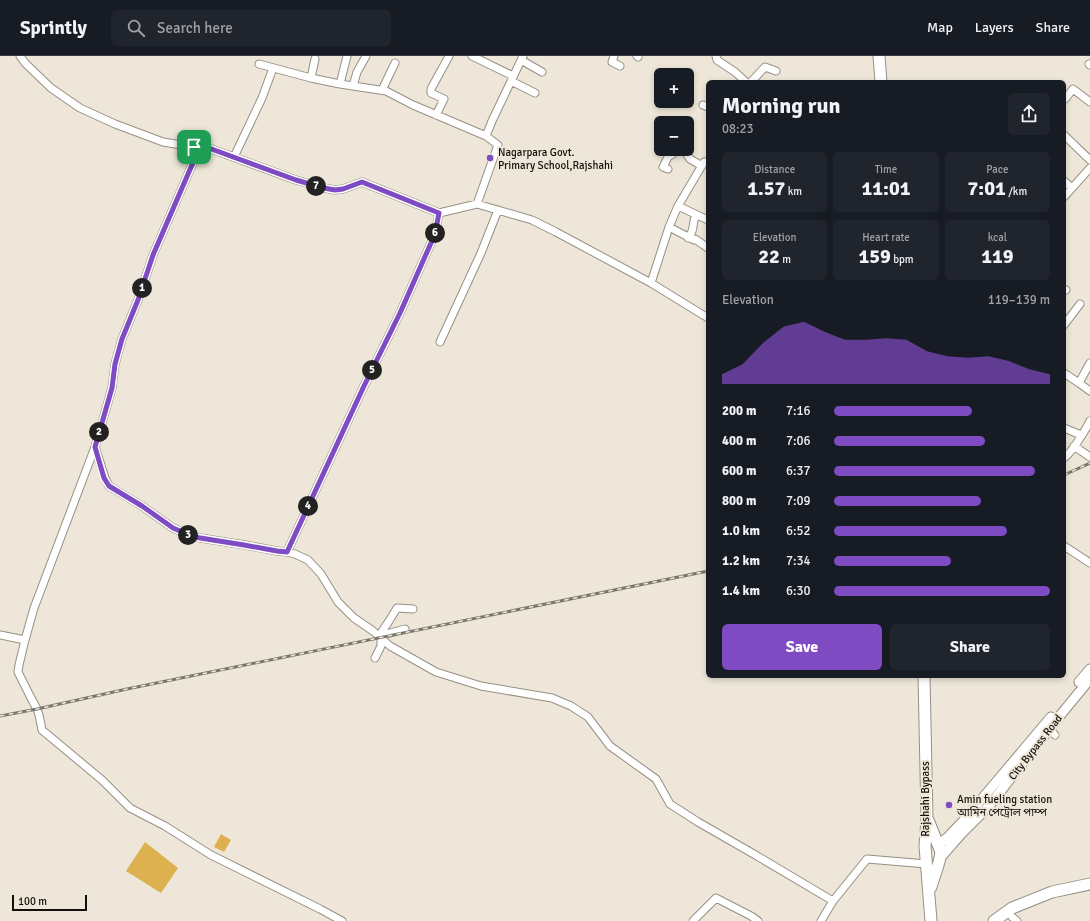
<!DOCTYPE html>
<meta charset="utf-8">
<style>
:root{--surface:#171b24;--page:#20242c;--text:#f1f3f6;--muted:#9ea1a6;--line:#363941;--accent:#7f4bc2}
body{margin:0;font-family:Signika,"Noto Sans Bengali",sans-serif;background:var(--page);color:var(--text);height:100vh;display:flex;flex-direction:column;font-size:15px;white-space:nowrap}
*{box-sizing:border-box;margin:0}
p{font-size:13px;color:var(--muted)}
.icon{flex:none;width:22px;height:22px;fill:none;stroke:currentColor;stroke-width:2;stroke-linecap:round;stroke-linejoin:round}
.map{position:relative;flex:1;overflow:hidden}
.drawer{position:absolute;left:706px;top:24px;width:360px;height:598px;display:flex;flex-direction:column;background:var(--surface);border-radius:6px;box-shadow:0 2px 6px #0003}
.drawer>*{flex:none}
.tools{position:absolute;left:654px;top:12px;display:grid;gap:8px}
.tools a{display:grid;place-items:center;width:40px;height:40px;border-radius:6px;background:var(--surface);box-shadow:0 2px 6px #0003;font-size:20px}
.scale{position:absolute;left:12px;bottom:10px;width:75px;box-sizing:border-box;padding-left:4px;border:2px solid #12100b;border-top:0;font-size:11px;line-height:14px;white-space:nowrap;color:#12100b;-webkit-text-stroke:3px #eee7d9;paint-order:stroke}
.pin{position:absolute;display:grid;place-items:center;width:34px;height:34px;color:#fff;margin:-17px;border-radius:8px;box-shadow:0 2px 6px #0006}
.km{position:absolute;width:20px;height:20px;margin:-10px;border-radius:50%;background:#222;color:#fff;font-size:11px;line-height:20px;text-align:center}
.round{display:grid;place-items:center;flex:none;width:42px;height:42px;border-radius:6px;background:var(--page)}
.summary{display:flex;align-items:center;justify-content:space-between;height:68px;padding:0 16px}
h1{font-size:22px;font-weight:700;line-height:30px}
.figures{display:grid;grid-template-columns:repeat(3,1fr);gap:6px;height:68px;padding:4px 16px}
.figures div{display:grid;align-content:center;border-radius:6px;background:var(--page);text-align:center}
.figures b{font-size:20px;font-weight:700}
.figures small{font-size:11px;font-weight:400}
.figures p{font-size:11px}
.chart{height:112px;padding:8px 16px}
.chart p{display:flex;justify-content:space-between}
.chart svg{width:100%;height:72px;margin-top:4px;fill:var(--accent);opacity:.7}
.button{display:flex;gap:8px;margin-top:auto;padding:8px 16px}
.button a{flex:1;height:46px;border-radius:6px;background:var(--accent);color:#fff;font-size:16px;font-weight:700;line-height:46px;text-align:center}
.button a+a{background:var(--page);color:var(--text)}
ul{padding:0 16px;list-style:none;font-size:13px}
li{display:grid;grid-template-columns:64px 48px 1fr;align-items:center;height:30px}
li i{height:10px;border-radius:5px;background:var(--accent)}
header{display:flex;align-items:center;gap:24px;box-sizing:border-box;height:56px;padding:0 20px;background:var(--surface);border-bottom:1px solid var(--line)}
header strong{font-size:19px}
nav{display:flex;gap:22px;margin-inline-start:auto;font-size:14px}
.search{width:280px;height:36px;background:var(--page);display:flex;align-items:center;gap:10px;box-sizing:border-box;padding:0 14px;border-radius:6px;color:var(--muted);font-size:15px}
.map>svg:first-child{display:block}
</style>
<header>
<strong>Sprintly</strong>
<div class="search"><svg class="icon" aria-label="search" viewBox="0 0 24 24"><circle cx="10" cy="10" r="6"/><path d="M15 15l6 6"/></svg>Search here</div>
<nav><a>Map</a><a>Layers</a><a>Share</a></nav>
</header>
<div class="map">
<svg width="1090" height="865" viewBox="0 0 1090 865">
<rect width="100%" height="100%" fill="#eee7d9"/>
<path fill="#ddb050" d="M221 778 231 784 224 796 214 791Z
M145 786 178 812 161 837 126 815Z"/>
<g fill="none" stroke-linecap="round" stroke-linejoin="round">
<defs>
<path id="minor" d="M20 0 25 7 51 32 80 52 115 68 163 86 194 91
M472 0 513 20
M614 0 612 6 620 10
M637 0 638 1
M716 0 717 4 735 16 746 26
M521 4 542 16
M259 8 311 22 340 28 386 35 413 49 486 80
M1089 8 1090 9
M311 22 315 3
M511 25 535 37
M751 26 765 11 776 15
M340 28 347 0
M353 30 357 16 366 0
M382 34 395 7
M1065 43 1073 33 1090 46
M703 49 708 51
M436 59 444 43 431 37V33L449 0
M1064 79 1090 104
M683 93 690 103 702 110
M234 101 262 42 273 12
M668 113 663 111 668 101 680 93
M1064 125 1072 132
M1064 141 1090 112
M477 148 498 89 486 80 492 65 523 0
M678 150 708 164
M439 157 435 178 400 257 364 330 287 496 295 498 308 504 321 518 338 546 354 562 373 575 390 590 436 616 481 630 552 642 571 650 588 661 610 690 656 723 670 748 698 766 752 797 833 845 867 803 927 808
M669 171 694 184 695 183 708 192
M688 182C696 173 691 168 696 159
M651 227 669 171 678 150 704 106H708
M1064 233 1066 234
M1064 269 1080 248
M440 286 481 197 498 154
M1090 307 1079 327 1090 335
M1064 317 1079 327
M1064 372 1081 379
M1074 390 1090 401
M95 391 34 552 25 584 19 609 18 616 30 640 37 653 39 659 42 674 102 724 130 752 165 770 211 799 320 853 342 865
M1064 402C1072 396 1085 375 1090 365
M1064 490 1090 507
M287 496 277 495 245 489 194 481 173 472 142 450 109 430 105 422 95 391 112 332 115 308 122 283 138 244 153 199 195 102 194 91H206L296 124 324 132 335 134 343 133 362 126 439 157 477 148 532 164 556 176 651 227 708 262
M0 579 25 584
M379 580 389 565 397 552 413 553
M379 580 405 573
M375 602 381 590V582
M1049 673 1055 679
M1012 861 1017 865
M693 865 716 842 751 860 758 865
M821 865 833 845"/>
<path id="major" d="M1079 626 1090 613
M938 789 948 781 965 763 1051 661
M940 802 962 777 989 750 1049 673 1090 623"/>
<path id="highway" d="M879 0 881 26
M924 620 927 762 925 790 931 865
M928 764 941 796C940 807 934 820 931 831
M994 865 1012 852 1052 836 1090 828"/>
</defs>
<use href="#minor" stroke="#968f83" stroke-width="9"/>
<use href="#major" stroke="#968f83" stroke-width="11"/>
<use href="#highway" stroke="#968f83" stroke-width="13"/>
<use href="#minor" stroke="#fff" stroke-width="7"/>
<use href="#major" stroke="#fff" stroke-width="9"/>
<use href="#highway" stroke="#fff" stroke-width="11"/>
<defs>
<path id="rail" d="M1064 419 1090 407
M0 660 37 653 127 633 708 515"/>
</defs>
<use href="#rail" stroke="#7a766c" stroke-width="3"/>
<use href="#rail" stroke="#eee7d9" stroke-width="1.5" stroke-dasharray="4.5" stroke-linecap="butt"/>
</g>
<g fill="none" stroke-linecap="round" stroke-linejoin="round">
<defs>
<path id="route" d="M194 91H206L296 124 324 132 335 134 343 133 362 126 439 157 435 178 400 257 364 330 287 496 277 495 244 489 194 481 173 472 142 450 109 430 104 422 95 391 112 332 115 308 122 283 138 244 153 199 195 102Z"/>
</defs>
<use href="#route" stroke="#fff" stroke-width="8"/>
<use href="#route" stroke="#7f4bc2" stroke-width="5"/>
</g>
<g fill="#7f4bc2" stroke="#eee7d9" stroke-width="1.5">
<circle cx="490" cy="102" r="4"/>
<circle cx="949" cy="749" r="4"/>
</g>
<g text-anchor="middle" stroke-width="4" stroke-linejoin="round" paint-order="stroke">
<g font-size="11" fill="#12100b" stroke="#eee7d9" text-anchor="start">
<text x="498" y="100">Nagarpara Govt.<tspan x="498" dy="13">Primary School,Rajshahi</tspan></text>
<text x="957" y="747">Amin fueling station<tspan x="957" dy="13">আমিন পেট্রোল পাম্প</tspan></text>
</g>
<g font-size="11" fill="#12100b" stroke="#eee7d9">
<text transform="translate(1035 691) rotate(-52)" y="4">City Bypass Road</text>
<text transform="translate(925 743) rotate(-90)" y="4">Rajshahi Bypass</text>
</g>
</g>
</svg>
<div class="tools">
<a>+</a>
<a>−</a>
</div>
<div class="scale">100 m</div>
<div class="pin" style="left:194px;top:91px;background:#1e9e55"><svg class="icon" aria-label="arrive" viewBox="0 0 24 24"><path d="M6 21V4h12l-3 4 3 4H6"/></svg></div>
<b class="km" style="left:142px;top:232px">1</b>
<b class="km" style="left:99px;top:376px">2</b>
<b class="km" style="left:188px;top:479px">3</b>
<b class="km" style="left:308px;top:450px">4</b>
<b class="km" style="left:372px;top:314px">5</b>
<b class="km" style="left:435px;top:177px">6</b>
<b class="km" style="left:316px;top:130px">7</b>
<section class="drawer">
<div class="summary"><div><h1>Morning run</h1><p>08:23</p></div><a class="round"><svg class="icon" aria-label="share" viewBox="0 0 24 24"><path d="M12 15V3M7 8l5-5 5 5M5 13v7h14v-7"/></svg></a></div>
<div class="figures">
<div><p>Distance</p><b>1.57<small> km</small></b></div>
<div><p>Time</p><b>11:01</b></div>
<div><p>Pace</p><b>7:01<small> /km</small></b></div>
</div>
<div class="figures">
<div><p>Elevation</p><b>22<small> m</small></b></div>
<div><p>Heart rate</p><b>159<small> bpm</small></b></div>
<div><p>kcal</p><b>119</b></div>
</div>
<div class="chart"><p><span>Elevation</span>119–139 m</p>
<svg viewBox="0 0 160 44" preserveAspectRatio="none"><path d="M0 44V38L10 32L20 19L30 9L40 6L50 12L60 17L70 17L80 16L90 17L100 24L110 27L120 28L130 27L140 30L150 35L160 38V44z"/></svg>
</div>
<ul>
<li><b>200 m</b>7:16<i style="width:64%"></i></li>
<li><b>400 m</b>7:06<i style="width:70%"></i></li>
<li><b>600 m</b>6:37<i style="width:93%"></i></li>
<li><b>800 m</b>7:09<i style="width:68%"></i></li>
<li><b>1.0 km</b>6:52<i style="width:80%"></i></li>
<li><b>1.2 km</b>7:34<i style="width:54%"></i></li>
<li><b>1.4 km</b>6:30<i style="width:100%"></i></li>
</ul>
<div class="button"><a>Save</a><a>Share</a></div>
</section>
</div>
